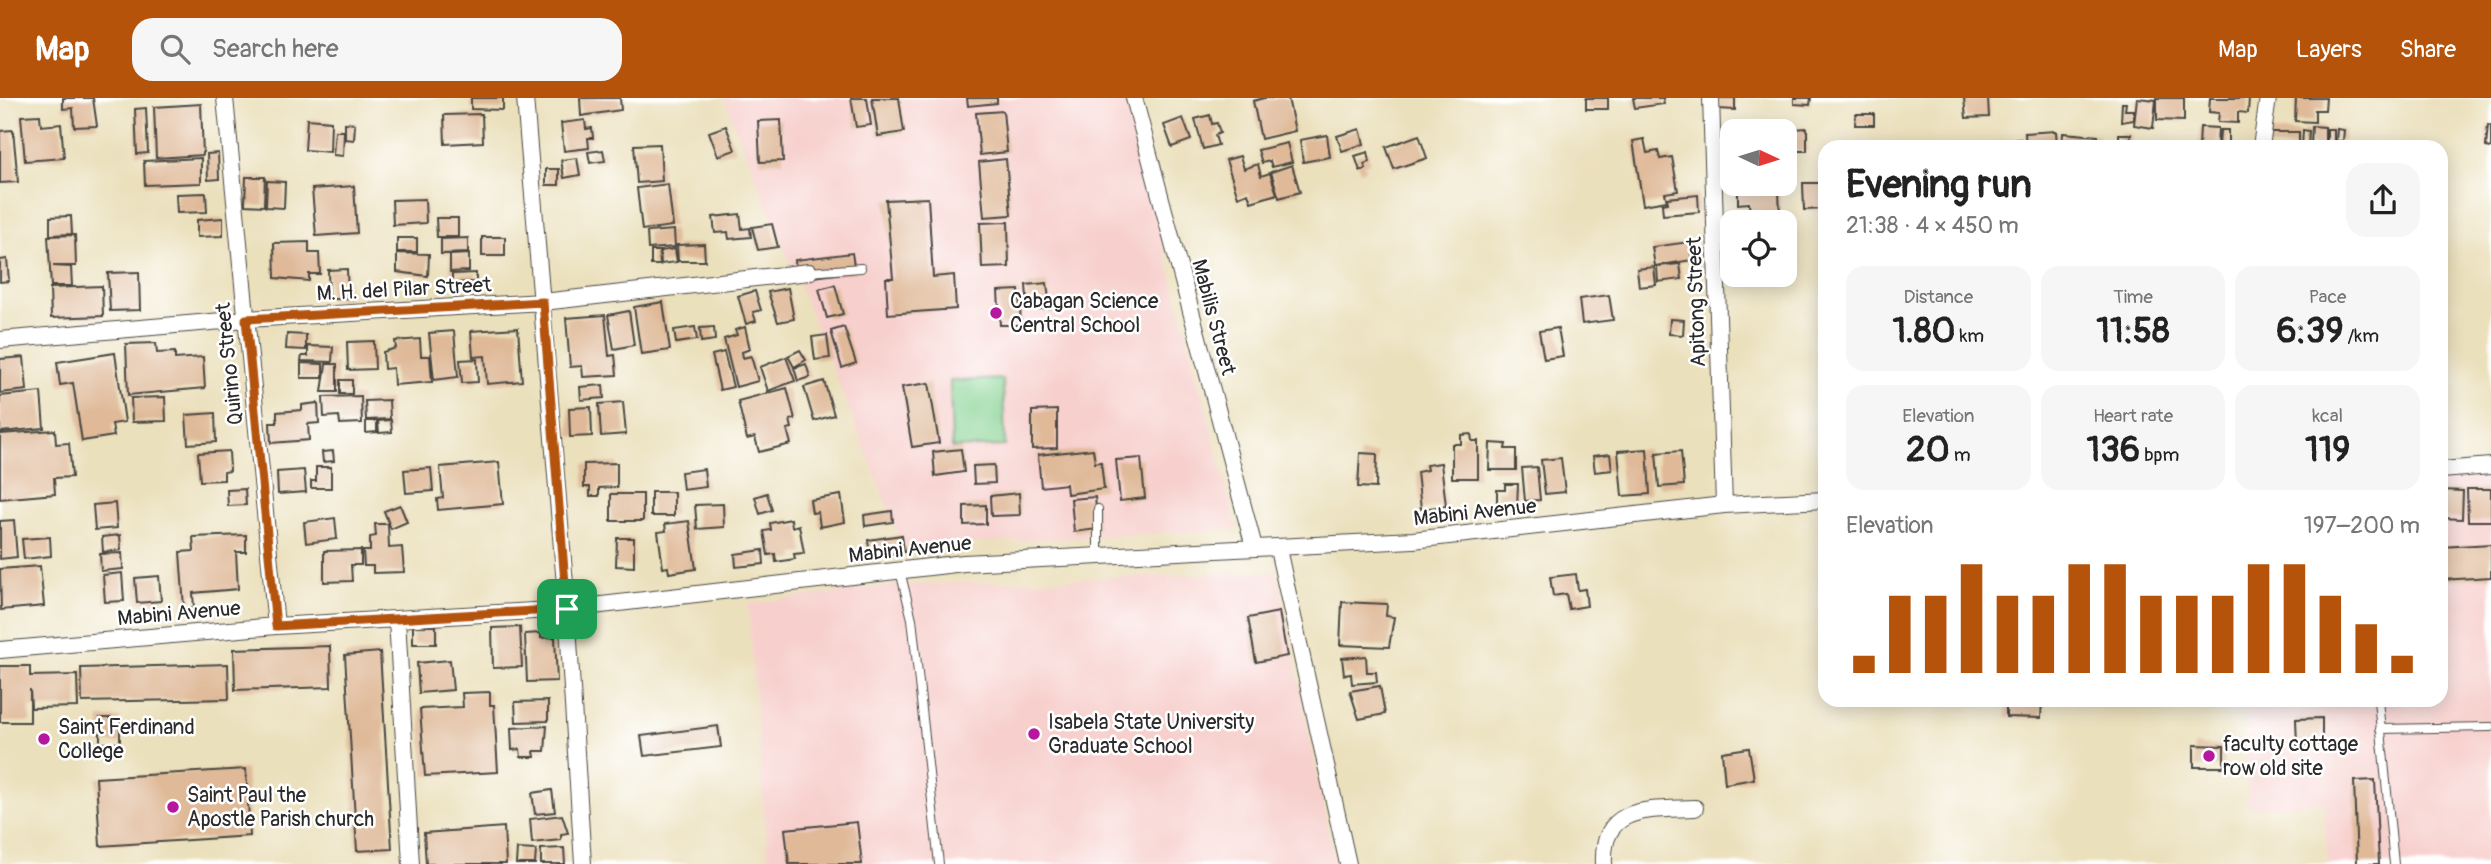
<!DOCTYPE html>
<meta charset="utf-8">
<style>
:root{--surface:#fff;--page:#f6f6f6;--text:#222;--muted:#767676;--accent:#b45309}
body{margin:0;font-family:Pangolin,sans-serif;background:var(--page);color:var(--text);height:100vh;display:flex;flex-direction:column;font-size:26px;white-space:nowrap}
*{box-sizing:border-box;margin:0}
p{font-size:23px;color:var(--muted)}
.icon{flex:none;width:38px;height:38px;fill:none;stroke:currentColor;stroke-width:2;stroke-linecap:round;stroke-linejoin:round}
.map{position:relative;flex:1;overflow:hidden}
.panel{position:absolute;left:1818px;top:42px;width:630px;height:567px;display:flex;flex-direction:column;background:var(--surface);border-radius:21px;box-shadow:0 4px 18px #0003}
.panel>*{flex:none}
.needle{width:46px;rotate:94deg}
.controls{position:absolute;left:1720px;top:21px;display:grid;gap:14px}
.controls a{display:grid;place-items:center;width:77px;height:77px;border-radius:14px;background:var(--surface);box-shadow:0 4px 18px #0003;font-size:35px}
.pin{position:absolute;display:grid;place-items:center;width:60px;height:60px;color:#fff;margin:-30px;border-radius:14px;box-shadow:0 4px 10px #0006}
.round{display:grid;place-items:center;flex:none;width:74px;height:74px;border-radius:21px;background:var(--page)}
.headline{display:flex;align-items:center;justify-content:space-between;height:119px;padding:0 28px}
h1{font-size:38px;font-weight:800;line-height:52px}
.stats{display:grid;grid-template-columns:repeat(3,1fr);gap:10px;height:119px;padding:7px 28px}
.stats div{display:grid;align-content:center;border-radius:18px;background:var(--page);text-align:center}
.stats b{font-size:35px;font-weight:800}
.stats small{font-size:19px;font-weight:400}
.stats p{font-size:19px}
.chart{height:196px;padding:14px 28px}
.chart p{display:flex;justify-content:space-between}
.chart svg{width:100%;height:126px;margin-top:7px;stroke:var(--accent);stroke-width:6}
header{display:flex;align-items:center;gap:42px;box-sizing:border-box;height:98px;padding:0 35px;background:var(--accent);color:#fff}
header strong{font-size:33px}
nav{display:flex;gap:38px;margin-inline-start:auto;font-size:24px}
.search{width:490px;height:63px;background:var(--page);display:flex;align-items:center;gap:18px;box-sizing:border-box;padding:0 24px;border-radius:21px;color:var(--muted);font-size:26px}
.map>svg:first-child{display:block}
</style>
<header>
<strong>Map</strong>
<div class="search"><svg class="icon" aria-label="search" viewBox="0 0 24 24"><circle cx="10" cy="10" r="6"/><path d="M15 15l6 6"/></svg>Search here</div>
<nav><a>Map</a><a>Layers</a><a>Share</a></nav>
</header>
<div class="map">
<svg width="2491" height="766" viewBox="0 0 2491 766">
<rect width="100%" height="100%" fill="#fff"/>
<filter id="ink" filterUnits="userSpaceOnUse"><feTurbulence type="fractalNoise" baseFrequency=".0143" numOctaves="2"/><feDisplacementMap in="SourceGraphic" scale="14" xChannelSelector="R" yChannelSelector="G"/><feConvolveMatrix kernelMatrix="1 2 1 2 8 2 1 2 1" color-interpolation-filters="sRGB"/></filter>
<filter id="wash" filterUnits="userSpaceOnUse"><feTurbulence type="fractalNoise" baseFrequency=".00686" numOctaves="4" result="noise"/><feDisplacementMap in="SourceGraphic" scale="28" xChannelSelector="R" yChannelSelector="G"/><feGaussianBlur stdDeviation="1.57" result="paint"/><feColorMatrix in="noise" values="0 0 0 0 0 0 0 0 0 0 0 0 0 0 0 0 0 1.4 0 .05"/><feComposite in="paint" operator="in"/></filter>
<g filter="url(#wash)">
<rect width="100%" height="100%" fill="#ebe0bc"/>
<path fill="#f7d0cd" d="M724 0H1125L1237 431 904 449Z
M2491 376V766H2328L2324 704 2248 710 2245 602H2441V380Z
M1277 474 1335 766H768L748 506 895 487Z"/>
<path fill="#85d291" stroke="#587e5e" stroke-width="2" d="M1003 281 1005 348 952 350 950 283Z"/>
<g id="blocks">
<path fill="#dfb998" d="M63 0H93L97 28 74 29 73 10 63 11Z
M471 0H503V12L471 11Z
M580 0H620L621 12 581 18Z
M851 0H867L871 27 856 29Z
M872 0H899L904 34 878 38Z
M967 0H997V5L968 8Z
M1264 0H1288L1295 33 1261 41 1253 3Z
M1586 0H1608V11H1586Z
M1633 0H1663L1664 6 1635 10Z
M1719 0H1735V12L1719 11Z
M1794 0H1811L1810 7 1794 6Z
M1964 0H1988L1989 19 1966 20Z
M2137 0 2156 2 2153 30 2134 27Z
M2157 0H2184V23L2157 22Z
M2210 0H2249L2248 15 2238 14V25L2218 24 2219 15 2209 14Z
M2296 0H2326L2325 12H2315V24L2295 23Z
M2122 5H2126L2125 12H2134V22L2121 24Z
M201 6 203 57 156 60 154 9Z
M146 10 148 55 137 56 135 11Z
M1003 13 1007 54 980 57 976 15Z
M482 16 483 44 445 46 444 17Z
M1856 16H1874V27H1855Z
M40 17 41 28 61 26 64 60 25 63 21 18Z
M1210 17 1212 26 1217 25 1220 35 1215 37 1218 47 1203 51 1195 21Z
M1183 20 1191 42 1172 49 1164 27Z
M307 21 331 23 330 54 305 52Z
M585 22 586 31 592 30 593 40H588L589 50 564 53 561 25Z
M781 22 783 63 760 64 758 23Z
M345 25 355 26 354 42 345 41Z
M2488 27 2491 28V50L2486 49Z
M726 28 735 52 718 58 709 34Z
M2312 28 2325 29V48H2311Z
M2200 29 2218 30 2217 49H2199Z
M1807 30V53H1786V43H1794V31Z
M1360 31 1364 46 1342 53 1337 38Z
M2327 31H2334V48H2327Z
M2337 31 2344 32 2343 43H2336Z
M13 32 18 84 0 85V33Z
M2220 32H2228V49H2219Z
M2303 32 2309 33 2308 49H2302Z
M335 33H344L343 58 333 57Z
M2056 33 2057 49H2026L2025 35Z
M2268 34H2299V49H2268Z
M2063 35 2098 38 2097 46 2102 49H2062Z
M2119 36H2131L2130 47 2119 46Z
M1327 37 1330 59 1303 64 1300 42Z
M1419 37 1427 60 1394 71 1386 49Z
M1644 41 1647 55 1658 53 1660 61 1672 59 1678 93 1665 95 1667 103 1643 107 1633 43Z
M2020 41V49H1997L1996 44Z
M1287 45 1292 64 1272 69 1270 63 1262 65 1258 52Z
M660 46 662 83 637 85 634 47Z
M603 52 605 63 590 65 588 54Z
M1368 54 1370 64 1364 66 1366 71 1360 73 1355 58Z
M218 55 219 81 208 82 207 56Z
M1240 58 1244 71 1258 66 1261 78 1270 75 1277 96 1251 104 1248 95 1238 99 1226 62Z
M201 60V85L145 87 144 63Z
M577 60 580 77 564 80 561 62Z
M1006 61 1011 117 984 119 979 64Z
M1292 67 1300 94 1279 100 1271 74Z
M546 71H559V87H546Z
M246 79H265L264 108 245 107Z
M267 83 285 84 284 110 266 109Z
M1803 85H1825V111L1804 112Z
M668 86 673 128 642 132 637 90Z
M1747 86H1784V93H1779L1780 117H1750L1749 105 1738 106V91L1747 90Z
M354 88 357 135 316 138 312 91Z
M206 95 207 114 177 115 176 96Z
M1698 97 1699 114 1663 117 1662 106 1668 105 1667 100Z
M928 100 933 179 954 177 956 211 888 216 886 180H893L886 102Z
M425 101 426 125 393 127 392 102Z
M740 116 742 131 750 130 751 139 729 141 728 134 715 135 713 119Z
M71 118 72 136 50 137V119Z
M223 120V138L197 139V122Z
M436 120H458V139H437Z
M1008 124 1009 169 982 170 980 125Z
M772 126 778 149 758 152 752 129Z
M674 132 675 149 648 151 647 134Z
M75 137 76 168H53L71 169 72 188H51L48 138Z
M482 139H505V158H482Z
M397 140H417V154H397Z
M468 140V155L441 156V141Z
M309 144V155H319L320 176H309V183L275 180 274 145Z
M1689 144 1692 162 1655 168 1652 149Z
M704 146 705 163H678L677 147Z
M675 151 677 164 661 166 660 153Z
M651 153H659L660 167H651Z
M397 155 429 156 428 178 397 174Z
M852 155 855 174 797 181 795 162Z
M469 156V173L450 174V157Z
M7 161 9 183 0 184V162Z
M1680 166 1682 181 1658 184 1657 168Z
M1654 169 1656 187 1639 189 1637 171Z
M347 171 348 201H329L328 172Z
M139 174 140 212 110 213 108 175Z
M476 175V184L452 185V176Z
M1047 185 1050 210 1028 212 1026 187Z
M835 187 843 216 827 220 819 191Z
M102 188 103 218 51 220 50 190Z
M788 190 794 221 778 224 768 194Z
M1019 192 1021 227H1000L998 193Z
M755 193 761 212 753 214 756 223 746 226 738 198Z
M1609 197 1613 222 1582 226 1579 201Z
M663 204 670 252 641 256 634 209Z
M629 213 634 247 614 251 608 217Z
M605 217 609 258 615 257 617 277 583 279 582 268 570 269 566 220Z
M1670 221 1684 222 1683 237 1669 236Z
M695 229 697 242 676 245 674 232Z
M714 229 715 242 701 244 700 230Z
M745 229 750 251 742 254 743 260 751 258 758 283 736 289 724 241 737 237 735 232Z
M844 229 856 265 842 270 831 233Z
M518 230 522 283 487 286 485 258 473 259 471 233Z
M1558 230 1563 258 1544 261 1539 233Z
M454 233 458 279 434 282 429 235Z
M287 236 306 237V252L286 251Z
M827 237 830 260 815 262 812 239Z
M420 241 421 258H430L432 284 394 287 393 270 384 271 383 254 396 250 395 243Z
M374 243 375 271 348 272 347 244Z
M156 245 157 255 175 254V261L203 259 205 290 128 297 126 246Z
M308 248 333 249 332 264 301 263 302 258H308Z
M800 252 806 262 794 269 788 258Z
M724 254 733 289 720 292 712 257Z
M115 255 125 324 112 326 114 338 82 343 73 285 60 287 57 264Z
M24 259 27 292 0 295V261Z
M786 259 795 283 768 293 760 269Z
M477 261 478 284 462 285 460 262Z
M301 265 323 266V280H301Z
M326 266H337V294H322Z
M806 266 810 279 798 283 794 270Z
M340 282H352V296H340Z
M824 283 834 317 814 323 804 289Z
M929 285 939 345 912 349 902 289Z
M603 287 604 300 581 302 580 289Z
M787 290 795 321 790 322 792 330 787 331 791 346 759 354 755 339 747 341 738 303Z
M41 294 44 330 0 334V298Z
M361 298 362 325 340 326 339 318 324 319 323 299Z
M165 299 166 323 132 324 131 300Z
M389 302 390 321 366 322 365 303Z
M623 304 626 336 601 338 599 306Z
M318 305 319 325 308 326 309 342 271 345 270 325H277V314L302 312V307Z
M591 309 592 338 570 339 569 310Z
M1057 312V350L1032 351V313Z
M215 315 216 344 188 346 186 317Z
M391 322 392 334 379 335 378 323Z
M366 323H377V334L366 335Z
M55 332 56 346 69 345 72 379 54 380 55 396 0 401V336Z
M1471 336 1472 343H1478V380H1452V346H1461V337Z
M1490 345 1506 346 1505 351H1516V372H1489Z
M961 351 964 374 935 378 933 354Z
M1093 351 1095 365 1101 364 1104 391 1067 396 1066 386 1041 389 1038 357Z
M1647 351 1650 396 1622 398 1618 353Z
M229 353 230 373 224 374V382L200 383 198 355Z
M333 353 334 363 323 364 322 354Z
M1681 353 1684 387 1659 389 1656 355Z
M1360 355 1377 356 1376 390 1358 389Z
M1610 356 1612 372 1595 374 1593 358Z
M1141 360 1145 400 1120 403 1116 362Z
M1561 360 1565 394 1545 396 1541 362Z
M499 364 503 406 438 412 437 401 443 400 440 369Z
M617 365V389L599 390V398H590V389H584V366Z
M1441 365 1446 408 1421 411 1417 374 1427 372 1426 367Z
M994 367 995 385 974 386 973 368Z
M316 369H331V390H311V383H316Z
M1537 369 1540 402 1525 403 1522 370Z
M431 370 433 393 406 395 404 372Z
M704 371 706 389 683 392 681 374Z
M304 372 306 394 278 396 277 374Z
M1505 386H1518L1517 410 1497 409V392H1505Z
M245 391 246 407 228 408 227 392Z
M2467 391H2491V423H2468Z
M2441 392 2463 393 2462 421 2441 420Z
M651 394H674V418H651Z
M767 395 772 412 760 416 755 399Z
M1019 395 1020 417 991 418 990 398Z
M611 396H643V423H611Z
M841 397 845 424 820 429 818 414 812 415 810 402Z
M1095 399 1098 431 1074 434 1071 401Z
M115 405 117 430 95 432 93 407Z
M723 406 724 429 697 431 695 407Z
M400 407 407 424 391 431 384 413Z
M986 407V426L964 427V408Z
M892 413 893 424 865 428 864 417Z
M335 420 337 441 306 445 304 424Z
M791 421 792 429 799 427 804 455 794 456 795 461 776 464 775 456 768 457 764 433 771 432 770 425Z
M14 422 17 459 0 461V423Z
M689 423 696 471 669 475 668 469 663 470 658 434 666 433 665 426Z
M375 426H388L389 450 402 449 404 474 373 475V468H364L363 453H370V439L376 438Z
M120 437 121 452 103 454 102 439Z
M246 437V454H236L238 491 193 495 194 510H184L180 454 194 453 193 439Z
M902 437 904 454 870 458 868 442Z
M50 439 51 458 24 461 22 441Z
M617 440H634V469L616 468Z
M2491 446V479L2441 482V449Z
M361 452V467H351L352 483 324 484V453Z
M763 452 764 466 736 469 735 456Z
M122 455 123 471 101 473 100 456Z
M40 468 44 508 1 512 0 471Z
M122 475 124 503 105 504 103 477Z
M1576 476 1578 492 1585 491 1587 508 1569 511 1566 496 1553 498 1550 479Z
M159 478 161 503 137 505 135 480Z
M1342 504 1387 506 1386 518 1394 519 1389 549 1340 547Z
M1279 514 1287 558 1256 564 1248 520Z
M413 528H436V546H413Z
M520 529 522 569 493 570 492 530Z
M541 535V540L555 539 557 583 527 584 525 536Z
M330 548 331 589 235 592 234 551Z
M380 554 392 751 357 753 345 557Z
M1366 558 1367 574H1376L1377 584 1352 586 1351 576 1344 577 1342 560Z
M450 562 453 592 419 595 417 565Z
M228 566 229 601 82 604 81 570Z
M0 568H30V578L77 577 78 609 31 610 30 591V624H0Z
M1380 588 1385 616 1359 621 1350 593Z
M490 594V607H494L498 674 425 678 420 611 463 609 462 595Z
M2006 602H2042L2041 620 2006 619Z
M548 603V623L516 624 515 604Z
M100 620H120V645H100Z
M2322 620V646L2297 647 2296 621Z
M547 628 545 653H534L535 659H521L520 651 512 652 511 630Z
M718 628 721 649 644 658 641 638Z
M2194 647 2224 648V669H2194Z
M1749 650 1754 681 1725 686 1722 654Z
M246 671 250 738 100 748 96 680Z
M2375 682 2379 766H2357L2354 683Z
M552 692 555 714 535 716 532 695Z
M562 717 568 735 561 736V742L532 745 530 721Z
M857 724 862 766H789L785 731Z
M504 729 506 766H426L424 735Z
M564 750 565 766H541V751Z
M517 751 536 752 535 766H516Z"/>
</g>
</g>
<g filter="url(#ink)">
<use href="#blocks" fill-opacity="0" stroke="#484641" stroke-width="2"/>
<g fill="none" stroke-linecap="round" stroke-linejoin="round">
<defs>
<path id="service" d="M809 174 861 170
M1098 411V456
M900 473 912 521 939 766
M2378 602 2394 766
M2380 631 2491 629"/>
<path id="minor" d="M225 0 276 528
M525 0 567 511 583 766
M1134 0 1254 449
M1711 0 1724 407
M2261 49 2268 0
M0 242 246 221 543 204 809 174
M2441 372 2491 368
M1278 451 1348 766
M397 521 411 766
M0 552 276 528 567 511 964 465 1413 442 1724 407 1825 402
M1604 766C1601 706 1650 712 1695 710"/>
</defs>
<use href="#service" stroke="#484641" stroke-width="10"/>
<use href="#minor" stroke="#484641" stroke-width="18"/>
<use href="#service" stroke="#fff" stroke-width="8"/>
<use href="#minor" stroke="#fff" stroke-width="16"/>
</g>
</g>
<g fill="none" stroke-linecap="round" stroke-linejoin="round" filter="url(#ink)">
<defs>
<path id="route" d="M543 204 567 511 276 528 246 221Z"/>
</defs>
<use href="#route" stroke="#fff" stroke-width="14"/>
<use href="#route" stroke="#b45309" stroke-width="9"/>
</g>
<g fill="#b5179e" stroke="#fff" stroke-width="2.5">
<circle cx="996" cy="215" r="7"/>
<circle cx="1034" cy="636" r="7"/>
<circle cx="44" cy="641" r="7"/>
<circle cx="2209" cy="658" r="7"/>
<circle cx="173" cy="709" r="7"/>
</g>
<g text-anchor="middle" stroke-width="5" stroke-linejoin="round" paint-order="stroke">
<g font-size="21" fill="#2b2b2b" stroke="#fff">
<text transform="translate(404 191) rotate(-3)" y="7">M. H. del Pilar Street</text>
<text transform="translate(1696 204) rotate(-92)" y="7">Apitong Street</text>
<text transform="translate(1214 219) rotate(75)" y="7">Mabilis Street</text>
<text transform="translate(229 266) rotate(-96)" y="7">Quirino Street</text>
<text transform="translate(1475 414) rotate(-6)" y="7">Mabini Avenue</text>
<text transform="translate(910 451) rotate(-6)" y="7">Mabini Avenue</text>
<text transform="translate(179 515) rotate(-5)" y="7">Mabini Avenue</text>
</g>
<g font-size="21" fill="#2b2b2b" stroke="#fff" text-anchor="start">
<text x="1010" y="210">Cabagan Science<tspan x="1010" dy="24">Central School</tspan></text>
<text x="1048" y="631">Isabela State University<tspan x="1048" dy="24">Graduate School</tspan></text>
<text x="58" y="636">Saint Ferdinand<tspan x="58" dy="24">College</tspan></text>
<text x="2223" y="653">faculty cottage<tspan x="2223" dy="24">row old site</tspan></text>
<text x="187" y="704">Saint Paul the<tspan x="187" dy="24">Apostle Parish church</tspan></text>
</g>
</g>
</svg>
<div class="controls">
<a><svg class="needle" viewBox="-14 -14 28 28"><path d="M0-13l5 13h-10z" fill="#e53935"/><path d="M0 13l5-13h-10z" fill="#767676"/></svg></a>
<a><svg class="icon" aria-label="locate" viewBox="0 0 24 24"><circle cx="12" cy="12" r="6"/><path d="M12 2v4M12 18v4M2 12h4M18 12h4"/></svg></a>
</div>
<div class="pin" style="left:567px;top:511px;background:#1e9e55"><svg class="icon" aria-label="arrive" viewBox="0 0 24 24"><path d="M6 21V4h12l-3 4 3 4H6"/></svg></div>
<section class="panel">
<div class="headline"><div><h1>Evening run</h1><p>21:38 · 4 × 450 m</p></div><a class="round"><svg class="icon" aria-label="share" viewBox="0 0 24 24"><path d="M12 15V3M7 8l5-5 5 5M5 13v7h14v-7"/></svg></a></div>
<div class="stats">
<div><p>Distance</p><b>1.80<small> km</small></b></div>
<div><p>Time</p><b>11:58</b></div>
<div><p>Pace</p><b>6:39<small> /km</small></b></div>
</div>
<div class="stats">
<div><p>Elevation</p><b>20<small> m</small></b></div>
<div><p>Heart rate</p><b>136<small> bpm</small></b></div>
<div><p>kcal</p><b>119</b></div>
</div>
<div class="chart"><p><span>Elevation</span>197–200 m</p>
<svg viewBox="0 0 160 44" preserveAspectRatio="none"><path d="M5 44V38M15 44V17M25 44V17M35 44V6M45 44V17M55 44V17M65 44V6M75 44V6M85 44V17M95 44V17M105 44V17M115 44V6M125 44V6M135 44V17M145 44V27M155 44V38"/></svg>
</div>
</section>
</div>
